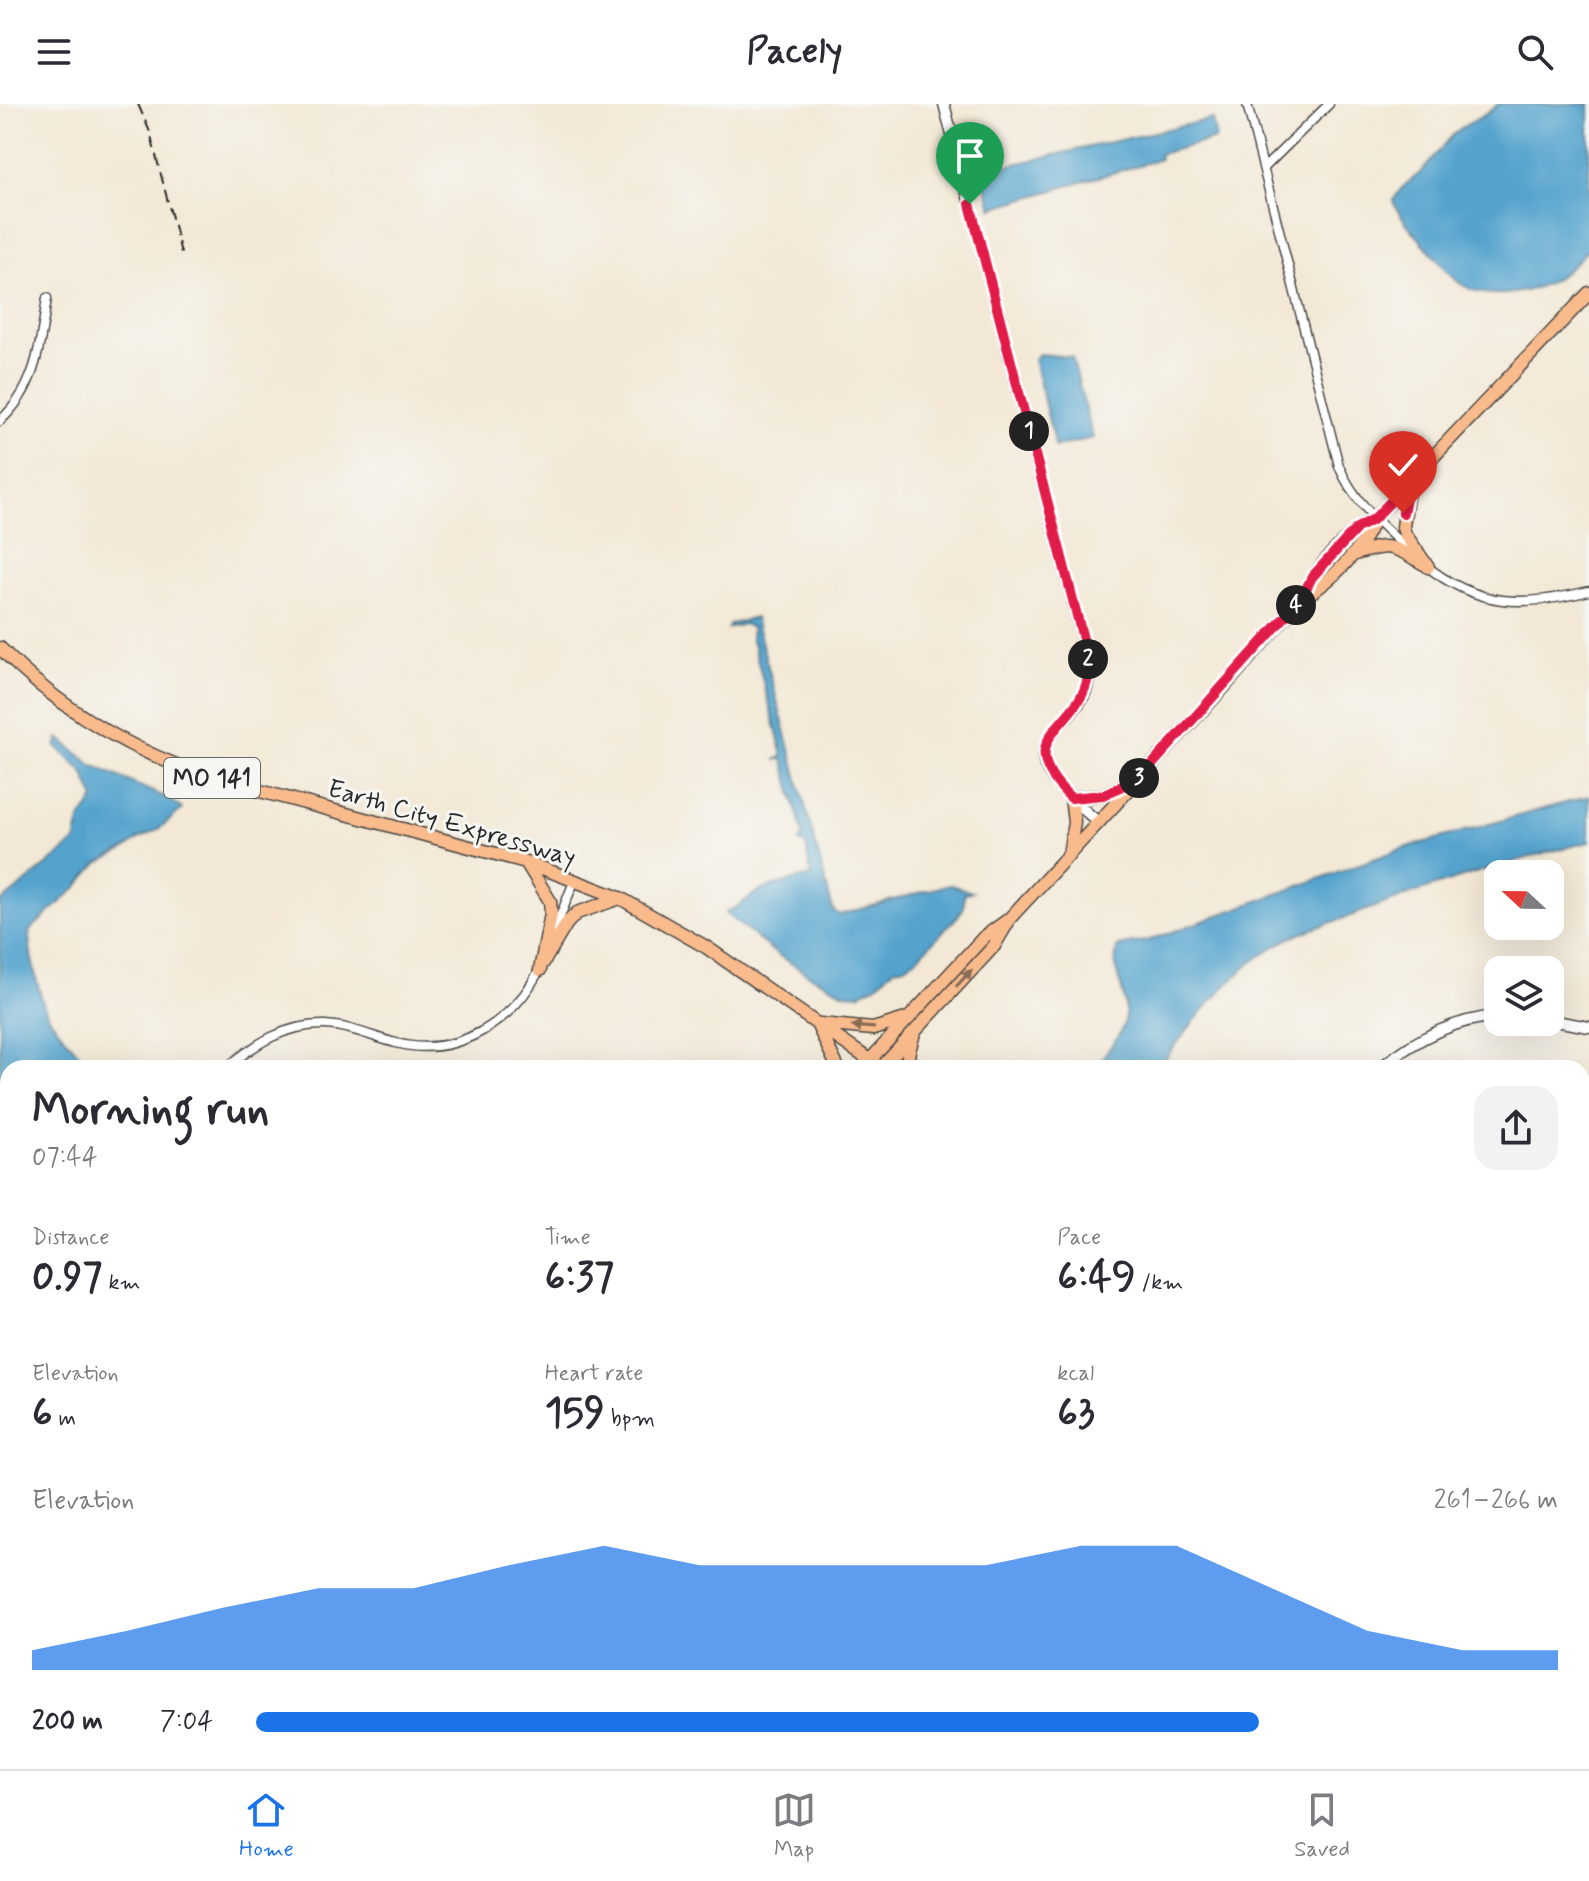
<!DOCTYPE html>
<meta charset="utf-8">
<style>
:root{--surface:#fff;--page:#f2f2f3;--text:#2b2b33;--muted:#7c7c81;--line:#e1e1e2;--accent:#1a73e8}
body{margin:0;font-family:Mynerve,sans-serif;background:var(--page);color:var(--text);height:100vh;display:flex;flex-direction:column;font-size:30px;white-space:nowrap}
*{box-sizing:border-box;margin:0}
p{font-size:26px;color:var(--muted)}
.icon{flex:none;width:44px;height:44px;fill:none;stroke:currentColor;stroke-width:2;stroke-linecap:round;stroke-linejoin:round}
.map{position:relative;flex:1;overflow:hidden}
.details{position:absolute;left:0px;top:956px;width:1590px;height:710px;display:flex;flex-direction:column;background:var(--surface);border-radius:24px 24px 0 0;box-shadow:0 8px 32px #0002}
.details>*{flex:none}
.needle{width:52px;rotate:292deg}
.controls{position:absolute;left:1484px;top:756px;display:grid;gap:16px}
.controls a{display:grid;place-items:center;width:80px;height:80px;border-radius:16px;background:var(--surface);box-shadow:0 8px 32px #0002;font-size:40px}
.pin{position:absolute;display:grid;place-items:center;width:68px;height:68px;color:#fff;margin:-82px -34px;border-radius:50% 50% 50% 0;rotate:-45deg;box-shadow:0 0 8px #0007}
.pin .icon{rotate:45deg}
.km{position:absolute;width:40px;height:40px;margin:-20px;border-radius:50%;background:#222;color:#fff;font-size:22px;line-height:40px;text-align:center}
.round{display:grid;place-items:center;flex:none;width:84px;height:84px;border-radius:24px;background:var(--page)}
.overview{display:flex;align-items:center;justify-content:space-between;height:136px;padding:0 32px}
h1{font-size:44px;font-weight:700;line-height:60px}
.figures{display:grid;grid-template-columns:repeat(3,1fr);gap:12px;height:136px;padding:8px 32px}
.figures div{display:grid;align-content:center}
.figures b{font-size:40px;font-weight:700}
.figures small{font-size:22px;font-weight:400}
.figures p{font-size:22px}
.chart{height:224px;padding:16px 32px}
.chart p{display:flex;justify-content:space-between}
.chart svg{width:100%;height:144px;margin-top:8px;fill:var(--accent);opacity:.7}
ul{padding:0 32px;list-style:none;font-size:26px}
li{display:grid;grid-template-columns:128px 96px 1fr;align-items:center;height:60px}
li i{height:20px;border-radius:10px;background:var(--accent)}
header{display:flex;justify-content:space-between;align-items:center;height:104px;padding:0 32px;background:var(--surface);font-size:36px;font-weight:700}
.tab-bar{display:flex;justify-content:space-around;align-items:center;height:112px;border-top:2px solid var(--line);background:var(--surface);font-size:22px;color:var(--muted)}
.tab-bar a{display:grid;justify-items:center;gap:4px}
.tab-bar .active{color:var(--accent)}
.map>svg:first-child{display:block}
</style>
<header><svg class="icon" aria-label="menu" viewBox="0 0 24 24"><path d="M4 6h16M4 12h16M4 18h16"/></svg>Pacely<svg class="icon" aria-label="search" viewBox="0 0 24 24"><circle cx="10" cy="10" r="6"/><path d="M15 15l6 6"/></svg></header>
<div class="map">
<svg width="1589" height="1665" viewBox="0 0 1589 1665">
<rect width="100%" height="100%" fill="#f6f6f2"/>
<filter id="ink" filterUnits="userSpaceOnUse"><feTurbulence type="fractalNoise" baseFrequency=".0125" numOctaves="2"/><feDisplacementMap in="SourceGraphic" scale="16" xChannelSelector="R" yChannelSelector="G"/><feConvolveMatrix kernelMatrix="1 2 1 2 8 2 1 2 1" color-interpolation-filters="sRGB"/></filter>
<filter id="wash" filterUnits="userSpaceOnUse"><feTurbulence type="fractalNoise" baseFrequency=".006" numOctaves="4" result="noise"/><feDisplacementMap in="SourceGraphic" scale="32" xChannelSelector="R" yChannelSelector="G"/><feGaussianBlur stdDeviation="1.8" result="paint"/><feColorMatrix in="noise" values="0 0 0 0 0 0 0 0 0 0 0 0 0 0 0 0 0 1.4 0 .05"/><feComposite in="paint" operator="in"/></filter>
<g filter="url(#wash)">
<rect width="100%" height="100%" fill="#f3e8d5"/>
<path fill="#53a3cd" stroke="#3f677c" stroke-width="2" d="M1498 0H1589V144C1582 151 1575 160 1567 166 1542 188 1490 200 1461 180 1448 171 1441 159 1431 148 1417 132 1403 117 1393 98 1399 82 1411 78 1422 67 1436 53 1445 36 1461 24 1474 16 1487 12 1498 0Z
M1212 15 1216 35 1159 50 1160 55 992 104 980 63 997 64Z
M1039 250 1072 253 1093 334 1055 343 1034 255Z
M755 514 833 806 839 811 944 782 952 781 972 788 964 790V803L958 812 915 856 905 862 895 864 875 882 859 890 845 889 811 872 778 851 726 810V807C739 805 748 792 760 787 777 779 794 776 811 772L806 741 799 738 803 731 784 658 782 655 775 656 782 652V648L751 532 752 524 744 520 728 524 730 520Z
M59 634 92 661 169 695 182 705 158 726 138 735 124 746 98 759 77 783 30 826C26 838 41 899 48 911 60 930 78 947 92 964H8V978L0 971V799L75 738 80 716 95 695 83 668 56 642Z
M1589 692V738C1508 757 1428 783 1350 812 1322 822 1290 831 1266 848 1223 877 1189 923 1158 964H1095C1103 951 1118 936 1123 922 1133 894 1108 867 1118 842L1150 836 1401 745Z"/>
</g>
<g filter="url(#ink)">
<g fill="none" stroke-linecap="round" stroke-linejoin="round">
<defs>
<path id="minor" d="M1247 0 1339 362C1353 397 1383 423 1411 448
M1264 64 1329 0
M0 317C37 283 40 241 47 194
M1424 460C1478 504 1524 503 1589 487
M550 838 575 775
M226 964C255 940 285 920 325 921 350 922 372 933 396 939 457 955 516 917 541 862
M0 1005 8 1013
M1230 1658 1237 1665
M1339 1665 1346 1658"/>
<path id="tertiary" d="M944 0 1090 565C1089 575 1088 586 1082 595 1067 620 1025 640 1053 675 1066 692 1084 705 1099 719
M1550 916 1589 923
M1380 964C1414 936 1454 915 1498 912
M223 1665 229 1658
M834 1665 837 1658"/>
<path id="primary" d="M1409 378 1403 423 1405 430 1428 463
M1352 451C1390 438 1391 441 1424 460
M1301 495C1331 477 1362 448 1374 415
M1069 751 1074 718 1071 694 1103 691 1135 676
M870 956 984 833 1009 815 1223 584 1301 495C1316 464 1343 432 1374 415L1589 189
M881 964 994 842 1008 818"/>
<path id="trunk" d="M0 544C60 606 134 649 215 675L526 758 620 794 706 843 881 964
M526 758 550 797 551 810 540 866
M543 859 567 819 577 809 620 794
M820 920 873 925 909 914
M818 922 838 964
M911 964 908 951 914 929
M1582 1286 1589 1285
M1582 1476 1589 1479"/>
</defs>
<use href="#minor" stroke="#494744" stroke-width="11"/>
<use href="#tertiary" stroke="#494744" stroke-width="13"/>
<use href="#primary" stroke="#494744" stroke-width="15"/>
<use href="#trunk" stroke="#494744" stroke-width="15"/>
<use href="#minor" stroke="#fff" stroke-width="8"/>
<use href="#tertiary" stroke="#fff" stroke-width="10"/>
<use href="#primary" stroke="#fabb8c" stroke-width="12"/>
<use href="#trunk" stroke="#fabb8c" stroke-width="12"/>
<path stroke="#2b2b2b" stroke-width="2" stroke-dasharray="12 6" stroke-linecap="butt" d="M138 0 150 28 182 153
M0 1435 8 1440
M289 1658 297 1665"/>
</g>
<defs><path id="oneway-solid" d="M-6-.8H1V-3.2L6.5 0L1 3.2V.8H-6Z" transform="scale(2)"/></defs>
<g fill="#886c57">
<use href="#oneway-solid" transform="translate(964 874) rotate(-47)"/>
<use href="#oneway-solid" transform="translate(863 923) rotate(-176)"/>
</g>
</g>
<g fill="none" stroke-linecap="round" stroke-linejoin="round" filter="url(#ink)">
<defs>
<path id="route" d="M970 100 1088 554C1098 623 999 625 1071 694L1103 691 1141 673 1301 495 1312 473 1357 424 1374 415 1409 378 1403 409"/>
</defs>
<use href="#route" stroke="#fff" stroke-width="16"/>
<use href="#route" stroke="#e11d48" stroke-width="10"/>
</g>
<g text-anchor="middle" stroke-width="6" stroke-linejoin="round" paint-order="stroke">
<rect fill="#f6f6f2" stroke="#686867" stroke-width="2" x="164" y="654" width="96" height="40" rx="6"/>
<g font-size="24" font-weight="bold" fill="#2b2b2b">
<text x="212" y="682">MO 141</text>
</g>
<g font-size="26" fill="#2b2b2b" stroke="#f6f6f2">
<text transform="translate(452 718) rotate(16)" y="9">Earth City Expressway</text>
</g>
</g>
</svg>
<div class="controls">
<a><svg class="needle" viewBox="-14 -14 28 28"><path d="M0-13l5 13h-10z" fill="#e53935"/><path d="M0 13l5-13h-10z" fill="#7c7c81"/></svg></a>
<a><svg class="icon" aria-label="layers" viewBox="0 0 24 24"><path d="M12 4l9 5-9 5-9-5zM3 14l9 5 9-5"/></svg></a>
</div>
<div class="pin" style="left:970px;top:100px;background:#1e9e55"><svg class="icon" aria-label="arrive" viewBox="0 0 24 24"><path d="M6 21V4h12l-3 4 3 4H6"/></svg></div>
<div class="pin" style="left:1403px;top:409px;background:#d93025"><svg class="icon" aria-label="check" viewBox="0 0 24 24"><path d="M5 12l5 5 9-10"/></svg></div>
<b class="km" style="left:1029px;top:327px">1</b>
<b class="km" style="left:1088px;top:555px">2</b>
<b class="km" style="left:1139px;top:674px">3</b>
<b class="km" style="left:1296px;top:501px">4</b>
<section class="details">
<div class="overview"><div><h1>Morning run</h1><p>07:44</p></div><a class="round"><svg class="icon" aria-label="share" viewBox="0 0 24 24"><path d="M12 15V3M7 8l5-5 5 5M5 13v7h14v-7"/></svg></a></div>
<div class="figures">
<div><p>Distance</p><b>0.97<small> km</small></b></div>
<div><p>Time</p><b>6:37</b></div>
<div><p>Pace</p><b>6:49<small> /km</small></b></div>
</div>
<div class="figures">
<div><p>Elevation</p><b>6<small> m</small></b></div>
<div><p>Heart rate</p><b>159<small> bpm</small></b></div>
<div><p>kcal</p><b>63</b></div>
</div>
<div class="chart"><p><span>Elevation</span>261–266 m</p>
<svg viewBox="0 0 160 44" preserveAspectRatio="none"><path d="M0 44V38L10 32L20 25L30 19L40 19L50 12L60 6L70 12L80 12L90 12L100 12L110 6L120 6L130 19L140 32L150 38L160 38V44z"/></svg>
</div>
<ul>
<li><b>200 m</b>7:04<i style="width:77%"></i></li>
</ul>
</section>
</div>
<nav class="tab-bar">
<a class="active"><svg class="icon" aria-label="home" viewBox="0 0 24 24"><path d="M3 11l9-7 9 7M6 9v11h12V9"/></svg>Home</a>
<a><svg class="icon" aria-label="map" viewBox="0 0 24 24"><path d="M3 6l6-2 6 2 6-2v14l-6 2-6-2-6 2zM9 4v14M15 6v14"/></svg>Map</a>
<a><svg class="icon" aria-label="saved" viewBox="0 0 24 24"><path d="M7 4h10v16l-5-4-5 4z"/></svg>Saved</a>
</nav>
